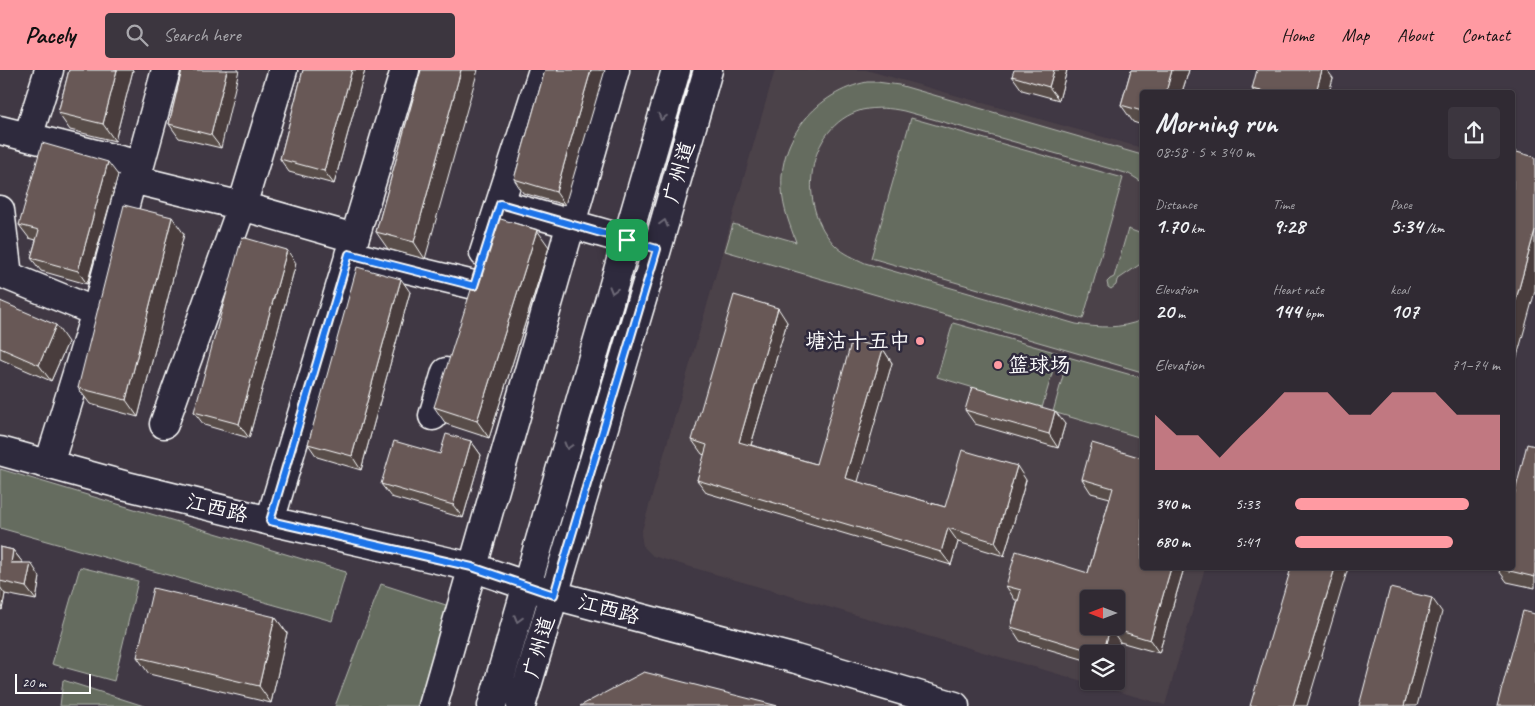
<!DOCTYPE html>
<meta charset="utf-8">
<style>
:root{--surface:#302a33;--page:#3c363f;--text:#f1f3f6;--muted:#a8a7ac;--line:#4b464e;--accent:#ff9aa2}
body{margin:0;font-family:Caveat,"LXGW WenKai TC",sans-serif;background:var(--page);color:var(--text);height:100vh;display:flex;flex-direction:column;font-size:19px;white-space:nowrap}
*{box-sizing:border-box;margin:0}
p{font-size:16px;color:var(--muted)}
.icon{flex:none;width:28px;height:28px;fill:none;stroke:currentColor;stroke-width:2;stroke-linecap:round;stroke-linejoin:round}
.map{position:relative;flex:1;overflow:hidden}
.sheet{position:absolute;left:1140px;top:20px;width:375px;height:480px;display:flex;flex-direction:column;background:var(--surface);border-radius:5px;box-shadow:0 1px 4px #0004,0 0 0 1px var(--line)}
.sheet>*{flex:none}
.needle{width:32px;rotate:270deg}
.fabs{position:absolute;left:1080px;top:520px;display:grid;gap:10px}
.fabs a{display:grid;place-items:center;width:45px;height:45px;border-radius:5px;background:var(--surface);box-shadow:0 1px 4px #0004,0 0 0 1px var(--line);font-size:25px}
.scale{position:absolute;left:15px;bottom:12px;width:76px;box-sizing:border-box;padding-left:5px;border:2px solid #fff;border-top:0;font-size:14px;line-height:18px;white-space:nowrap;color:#fff;-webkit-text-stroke:4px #2f2a3d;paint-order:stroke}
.pin{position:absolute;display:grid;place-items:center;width:42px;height:42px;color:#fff;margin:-21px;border-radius:10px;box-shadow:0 2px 8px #0006}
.round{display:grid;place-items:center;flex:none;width:52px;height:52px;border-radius:5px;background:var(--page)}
.overview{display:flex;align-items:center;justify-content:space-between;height:85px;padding:0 15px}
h1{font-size:28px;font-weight:700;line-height:38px}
.stats{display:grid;grid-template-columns:repeat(3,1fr);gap:8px;height:85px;padding:5px 15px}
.stats div{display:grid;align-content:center}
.stats b{font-size:21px;font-weight:700}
.stats small{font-size:14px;font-weight:400}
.stats p{font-size:14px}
.chart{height:140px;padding:10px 15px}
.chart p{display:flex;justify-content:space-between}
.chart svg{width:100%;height:90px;margin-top:5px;fill:var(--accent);opacity:.7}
ul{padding:0 15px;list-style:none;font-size:16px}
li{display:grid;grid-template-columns:80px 60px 1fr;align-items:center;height:38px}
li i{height:12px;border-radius:6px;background:var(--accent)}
header{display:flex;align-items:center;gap:30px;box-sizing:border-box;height:70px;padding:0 25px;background:var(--accent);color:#111}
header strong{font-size:24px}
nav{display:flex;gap:28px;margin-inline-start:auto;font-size:18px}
.search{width:350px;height:45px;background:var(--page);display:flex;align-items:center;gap:12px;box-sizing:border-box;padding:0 18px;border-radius:5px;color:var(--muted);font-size:19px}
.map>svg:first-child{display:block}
</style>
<header>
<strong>Pacely</strong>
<div class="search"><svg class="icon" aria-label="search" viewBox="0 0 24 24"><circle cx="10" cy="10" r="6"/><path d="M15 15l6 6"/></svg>Search here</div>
<nav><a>Home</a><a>Map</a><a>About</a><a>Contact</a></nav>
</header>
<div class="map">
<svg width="1535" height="636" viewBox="0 0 1535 636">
<rect width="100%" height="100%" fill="#403844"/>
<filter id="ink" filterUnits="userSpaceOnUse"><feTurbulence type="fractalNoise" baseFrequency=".02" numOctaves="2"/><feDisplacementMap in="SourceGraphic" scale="10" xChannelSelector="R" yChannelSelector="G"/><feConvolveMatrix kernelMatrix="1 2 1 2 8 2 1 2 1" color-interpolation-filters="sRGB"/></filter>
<g filter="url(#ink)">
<path fill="#4c4249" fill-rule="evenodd" d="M775 0H866L1142 78V498H1205L1165 635 653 486 643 476 641 464ZM1089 529H1116V556H1089ZM1089 584H1116V611H1089Z"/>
<path fill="#656c5f" stroke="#b2b6af" d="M867 12H877L899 15 1142 85V112L1129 104 904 41C890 38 877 37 862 40 805 56 796 138 836 176 844 184 855 188 865 193L1076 254C1099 258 1120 259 1142 250V302L725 181 733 154 796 172C790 155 783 139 782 120 778 68 817 22 867 12Z
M911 48 1123 108 1083 249 871 188Z
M1128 159 1142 164V193L1117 210 1116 215 1111 219 1108 217 1107 212 1110 209 1114 207Z
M953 253 1058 283 1042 338 937 307Z
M1068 287 1142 308V368L1053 342Z
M0 399 346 502 332 551 0 458Z
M80 497 138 511 114 611 52 594Z
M381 514 449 536 422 636H335Z
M63 610 144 636H60Z"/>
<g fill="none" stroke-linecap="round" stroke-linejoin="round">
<defs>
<path id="minor" d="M0 60 140 95
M28 67 49 0
M132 109 242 136 354 168
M500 134 645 175
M0 140 8 206 96 242
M484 183 543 0
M349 185 474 215
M433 346 446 302
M164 354 242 136 283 0
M0 381 127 416 270 451 472 497 554 525 796 589 955 636
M49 394 96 242 132 109 140 95 166 0
M270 451 405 0
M433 636 615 0
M492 636 676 0
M521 636 657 179 708 0"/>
</defs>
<use href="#minor" stroke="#fff" stroke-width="31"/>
<use href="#minor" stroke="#2f2a3d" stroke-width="28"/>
</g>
<path fill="#594d4a" stroke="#fff" d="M69 0H133L115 71 70 60 58 43Z
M182 0 221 78 179 68 169 54Z
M303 0H365L334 114 289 102 280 89Z
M421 0 425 189 388 179 376 162Z
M545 0 565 135 523 123 514 109Z
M1067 0 1059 30 1022 20 1012 6Z
M1131 0H1189L1182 22H1142V55L1133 52 1121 35Z
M1333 8 1329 22H1254L1252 19Z
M118 105 87 214 41 201 31 188 36 170 29 168 19 155Z
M184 164 138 347 90 334 78 318Z
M549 177 489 368 446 354 434 337Z
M296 193 249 368 204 355 194 342Z
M410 222 361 400 317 387 308 374Z
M0 231 68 272 51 311 0 289Z
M787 252 751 375 816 394 883 279 892 293 857 412 945 437 1026 410 1004 486 958 472 951 495 707 423 697 410 705 385 702 384 692 370Z
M965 340 1065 354 1058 378 975 354Z
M471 371 481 385 463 448 391 427 381 414 440 384Z
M1535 376V518L1507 512 1497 498Z
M1142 388V498H1184L1159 583 1120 572 1116 584H1089V591L1020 571 1011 557 1018 530H1015L1006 516 1088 503 1110 428 1091 423 1082 409Z
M0 477 13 480 23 493 40 507 36 530 5 524 2 540 0 539Z
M1453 498H1465L1464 500Z
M275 547 287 563 271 633 149 604 137 587Z"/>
<path fill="#483e3c" stroke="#fff" d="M117 0H133L115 71 103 54Z
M227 0H239L221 78 211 65Z
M352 0H365L334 114 324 101Z
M461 0H478L425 189 414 172Z
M591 0H605L565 135 556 122Z
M1054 0H1067L1059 30 1049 17Z
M1172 0H1189L1182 22H1166Z
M1322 0H1327L1333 8 1329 22H1316Z
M108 92 118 105 87 214 78 201Z
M172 147 184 164 138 347 126 330Z
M537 160 549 177 489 368 477 351Z
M1535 160V221L1512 305V244Z
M287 180 296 193 249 368 239 354Z
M401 209 410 222 361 400 352 386Z
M778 238 787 252 748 385 739 372Z
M56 255 68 272 51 311 39 295Z
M883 279 892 293 855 422 845 408Z
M1055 341 1065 354 1058 378 1049 364Z
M471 371 481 385 463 448 453 435Z
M1017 396 1026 410 1004 486 995 472Z
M948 458 958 472 951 495 941 482Z
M13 480 23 493H11Z
M31 493 40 507 36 530 26 517Z
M1171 498H1184L1159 583 1150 570Z
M1335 498H1348L1307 636H1293Z
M0 517 5 524 2 540 0 537Z
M1432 528 1442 542 1417 636H1404Z
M275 547 287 563 271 633 259 616Z
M1110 558 1120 572 1116 584H1103Z"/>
<path fill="#675956" stroke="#fff" fill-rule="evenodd" d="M69 0H117L103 54 58 43Z
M182 0H227L211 65 169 54Z
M303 0H352L324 101 280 89Z
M421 0H461L414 172 376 162Z
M545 0H591L556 122 514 109Z
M1014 0H1054L1049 17 1012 6Z
M1131 0H1172L1166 22H1142V41L1121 35Z
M1257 0H1322L1316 22H1266L1252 19Z
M42 73 108 92 78 201 31 188 39 160 19 155Z
M1513 81 1535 87V160L1512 244Z
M124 135 172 147 126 330 78 318Z
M494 147 537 160 477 351 434 337Z
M242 167 287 180 239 354 194 342Z
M357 197 401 209 352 386 308 374Z
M734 225 778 238 739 372 816 394 852 270 883 279 845 408 945 437 962 380 1017 396 995 472 948 458 941 482 697 410 707 375 692 370Z
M0 231 56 255 39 295 0 278Z
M972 317 1055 341 1049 364 965 340Z
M446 364 471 371 453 435 381 414 394 371 440 384Z
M1092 373 1142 388V498H1171L1150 570 1110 558 1103 584H1101L1011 557 1021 520 1006 516 1016 481 1088 503 1113 418 1082 409ZM1089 529H1116V556H1089Z
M1527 374 1535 376V507L1497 498H1512V434Z
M0 477 13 480 11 493H31L26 517 0 511Z
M1291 498H1335L1293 636H1250Z
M153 518 275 547 259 616 137 587Z
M1390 518 1432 528 1404 636H1359Z
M1523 541 1535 544V634L1534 636H1497Z
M644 602 778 636H580Z"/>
<defs><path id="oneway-chevron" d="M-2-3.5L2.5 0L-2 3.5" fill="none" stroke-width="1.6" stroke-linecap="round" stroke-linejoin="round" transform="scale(1.25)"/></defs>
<g stroke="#6d6a77">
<use href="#oneway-chevron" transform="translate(662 47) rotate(106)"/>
<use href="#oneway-chevron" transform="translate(664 153) rotate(-74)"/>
<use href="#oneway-chevron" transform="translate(613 220) rotate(106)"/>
<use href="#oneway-chevron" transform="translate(568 376) rotate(106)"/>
<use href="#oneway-chevron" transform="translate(518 549) rotate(106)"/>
</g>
</g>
<g fill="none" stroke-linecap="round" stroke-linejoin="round" filter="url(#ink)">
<defs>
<path id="route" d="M500 134 657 179 554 525 472 497 270 451 349 184 474 216Z"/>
</defs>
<use href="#route" stroke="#fff" stroke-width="10"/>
<use href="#route" stroke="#1a73e8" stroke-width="6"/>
</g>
<g fill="#ff9aa2" stroke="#2f2a3d" stroke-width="2">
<circle cx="920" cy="271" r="5"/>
<circle cx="998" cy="295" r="5"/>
</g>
<g text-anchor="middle" stroke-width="5" stroke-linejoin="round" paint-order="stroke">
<g font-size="21" fill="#fff" stroke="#2f2a3d">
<text transform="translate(679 102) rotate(-74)" y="7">广州道</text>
<text transform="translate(217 438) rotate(14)" y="7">江西路</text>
<text transform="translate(609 539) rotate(15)" y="7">江西路</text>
<text transform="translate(539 577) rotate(-74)" y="7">广州道</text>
</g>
<g font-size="21" fill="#fff" stroke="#2f2a3d" text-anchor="end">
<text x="910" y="278">塘沽十五中</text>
<text x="1008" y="302" text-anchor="start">篮球场</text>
</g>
</g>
</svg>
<div class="fabs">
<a><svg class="needle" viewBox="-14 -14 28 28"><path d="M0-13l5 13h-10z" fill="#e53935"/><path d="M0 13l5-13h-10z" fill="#a8a7ac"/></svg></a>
<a><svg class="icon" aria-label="layers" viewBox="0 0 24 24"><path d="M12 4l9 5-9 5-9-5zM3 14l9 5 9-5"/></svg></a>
</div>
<div class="scale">20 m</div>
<div class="pin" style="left:627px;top:170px;background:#1e9e55"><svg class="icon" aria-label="arrive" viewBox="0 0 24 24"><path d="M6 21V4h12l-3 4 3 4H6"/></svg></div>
<section class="sheet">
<div class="overview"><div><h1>Morning run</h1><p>08:58 · 5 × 340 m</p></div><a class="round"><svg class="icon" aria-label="share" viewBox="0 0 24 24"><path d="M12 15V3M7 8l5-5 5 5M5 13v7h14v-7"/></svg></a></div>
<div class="stats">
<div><p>Distance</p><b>1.70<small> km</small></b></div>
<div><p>Time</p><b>9:28</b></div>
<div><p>Pace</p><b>5:34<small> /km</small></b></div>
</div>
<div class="stats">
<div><p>Elevation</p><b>20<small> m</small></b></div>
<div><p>Heart rate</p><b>144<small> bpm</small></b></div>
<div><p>kcal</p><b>107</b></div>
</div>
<div class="chart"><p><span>Elevation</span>71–74 m</p>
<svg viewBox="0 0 160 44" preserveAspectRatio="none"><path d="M0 44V17L10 27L20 27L30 38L40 27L50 17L60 6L70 6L80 6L90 17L100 17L110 6L120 6L130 6L140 17L150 17L160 17V44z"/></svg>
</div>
<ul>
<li><b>340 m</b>5:33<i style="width:85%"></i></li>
<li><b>680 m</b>5:41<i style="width:77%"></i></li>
</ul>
</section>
</div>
